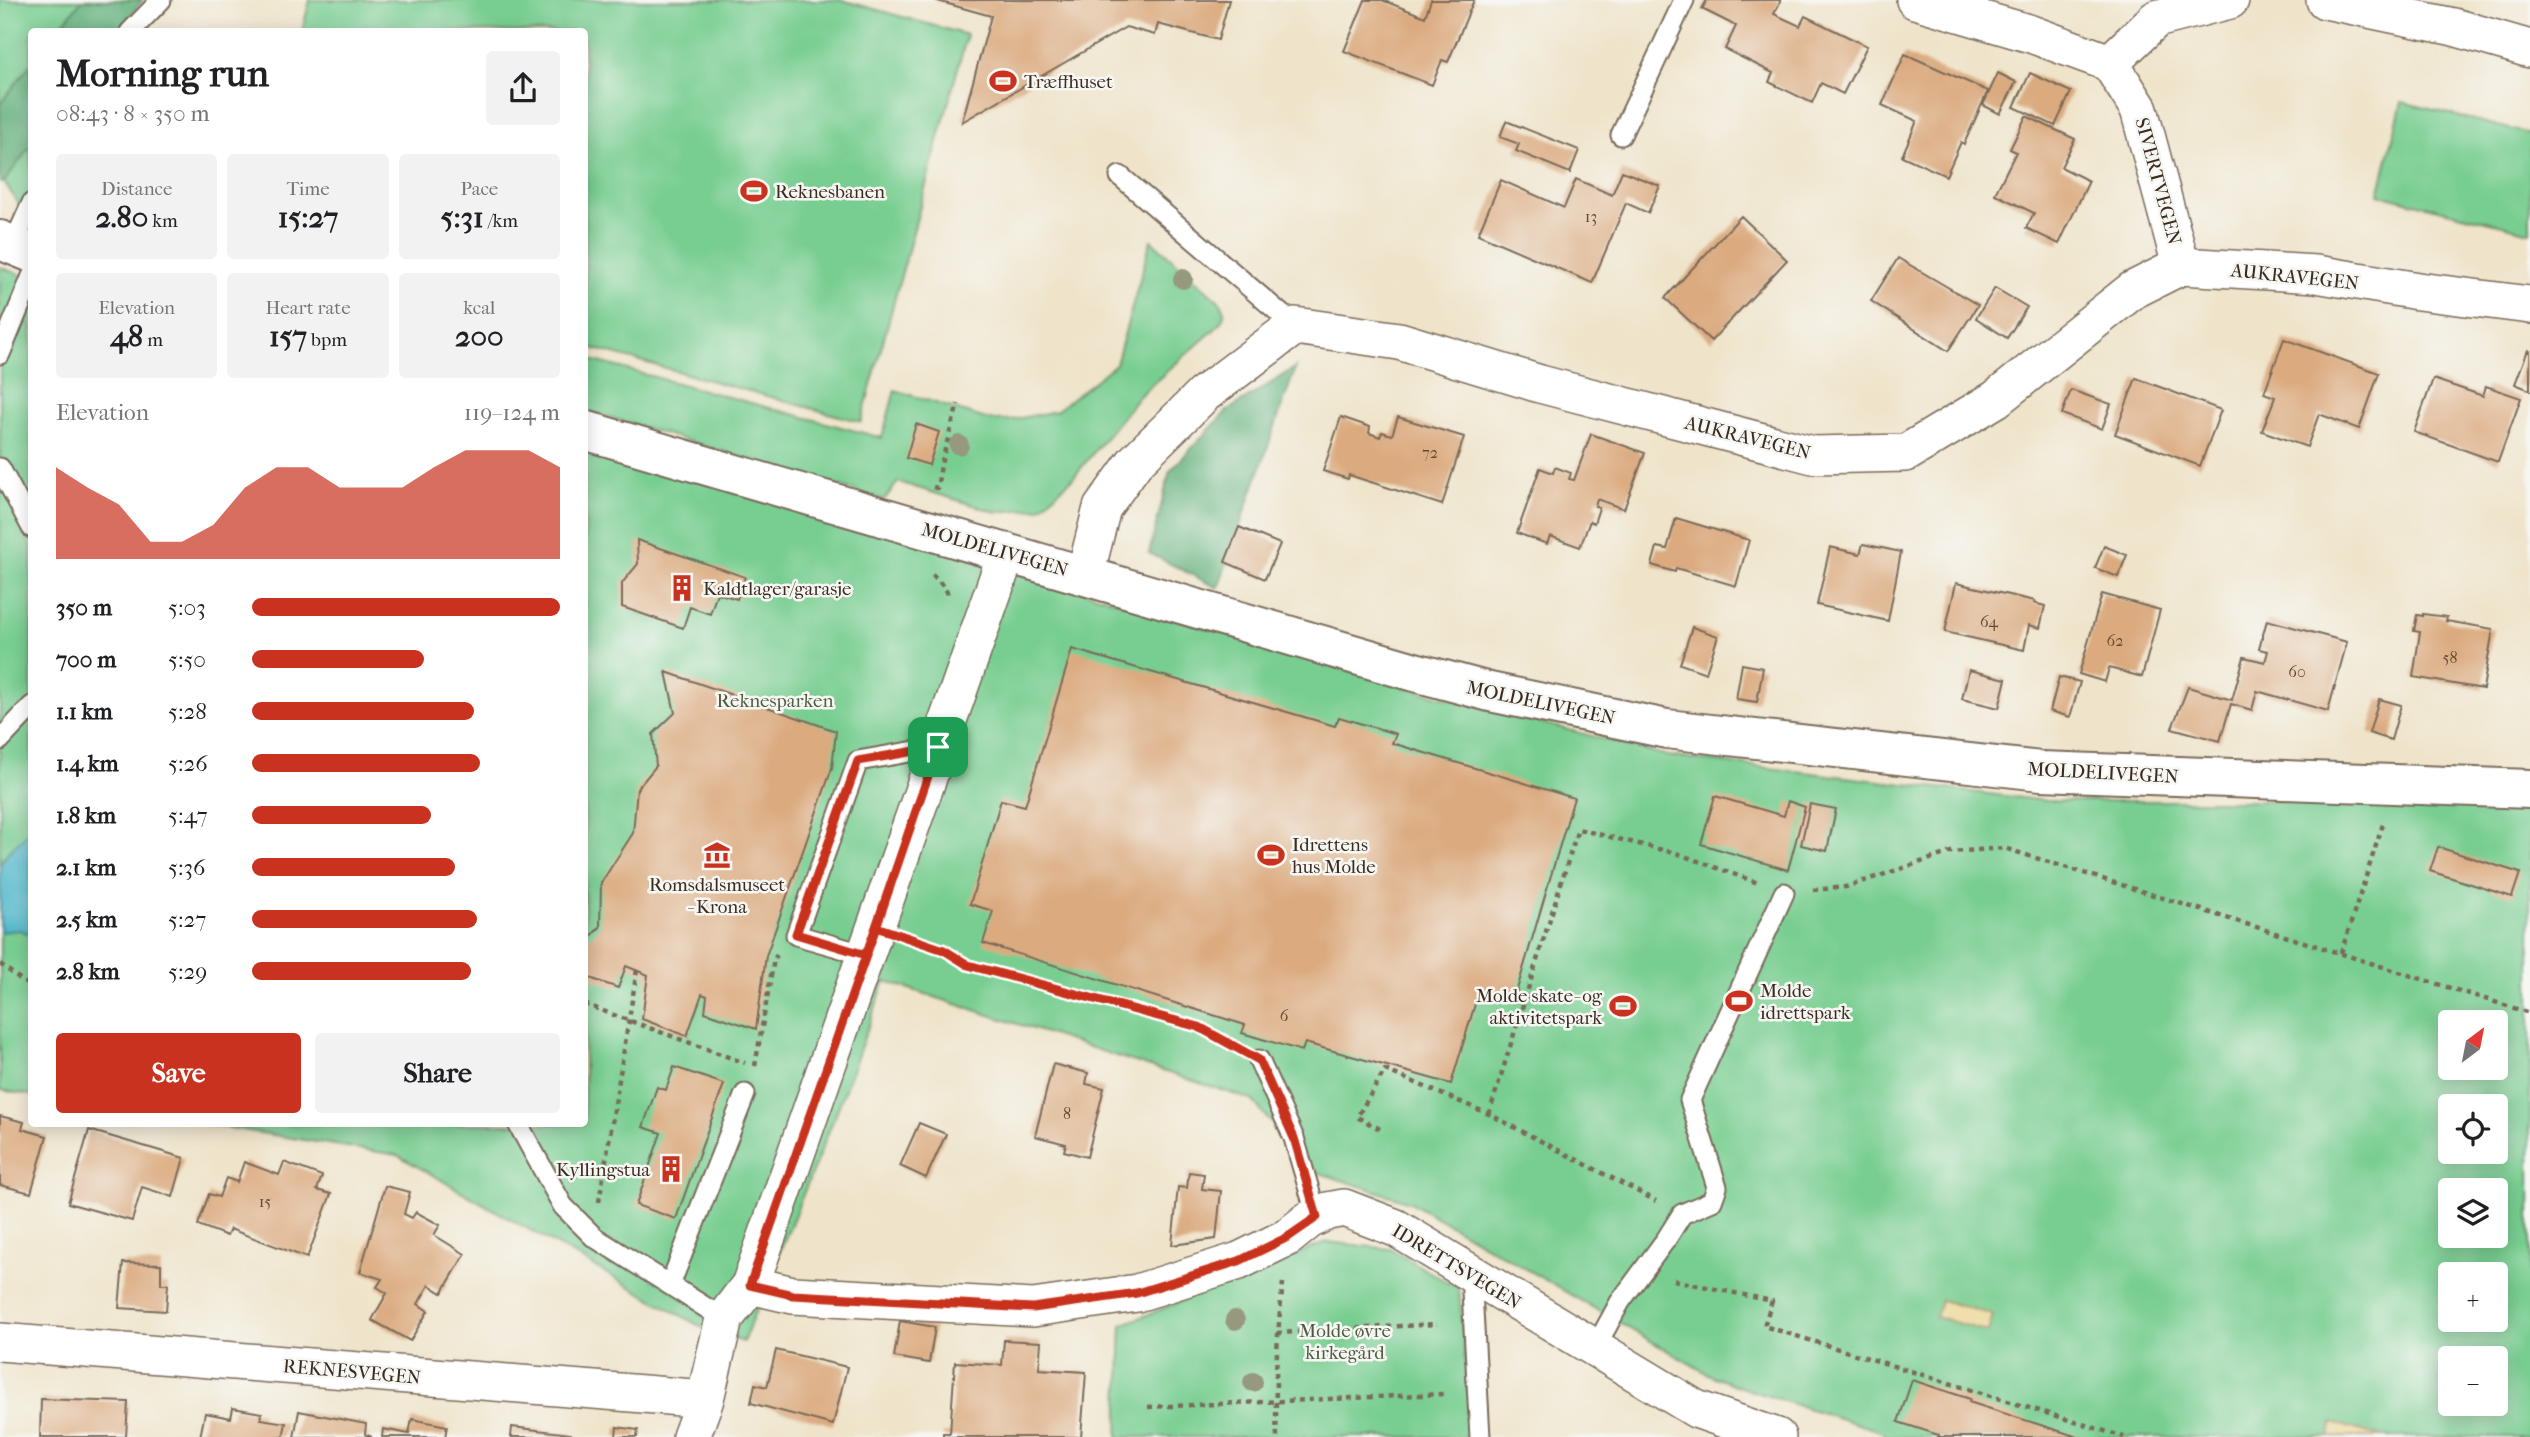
<!DOCTYPE html>
<meta charset="utf-8">
<style>
:root{--surface:#fff;--page:#f2f2f2;--text:#202124;--muted:#757577;--accent:#c8321e}
body{margin:0;font-family:"IM FELL French Canon",serif;background:var(--page);color:var(--text);height:100vh;display:flex;flex-direction:column;font-size:26px;white-space:nowrap}
*{box-sizing:border-box;margin:0}
p{font-size:23px;color:var(--muted)}
.icon{flex:none;width:38px;height:38px;fill:none;stroke:currentColor;stroke-width:2;stroke-linecap:round;stroke-linejoin:round}
.map{position:relative;flex:1;overflow:hidden}
.side{position:absolute;left:28px;top:28px;width:560px;height:1099px;display:flex;flex-direction:column;background:var(--surface);border-radius:7px;box-shadow:0 4px 18px #0003}
.side>*{flex:none}
.needle{width:46px;rotate:32deg}
.tools{position:absolute;left:2438px;top:1010px;display:grid;gap:14px}
.tools a{display:grid;place-items:center;width:70px;height:70px;border-radius:7px;background:var(--surface);box-shadow:0 4px 18px #0003;font-size:35px}
.pin{position:absolute;display:grid;place-items:center;width:60px;height:60px;color:#fff;margin:-30px;border-radius:14px;box-shadow:0 4px 10px #0006}
.round{display:grid;place-items:center;flex:none;width:74px;height:74px;border-radius:7px;background:var(--page)}
.summary{display:flex;align-items:center;justify-content:space-between;height:119px;padding:0 28px}
h1{font-size:38px;font-weight:700;line-height:52px}
.metrics{display:grid;grid-template-columns:repeat(3,1fr);gap:10px;height:119px;padding:7px 28px}
.metrics div{display:grid;align-content:center;border-radius:7px;background:var(--page);text-align:center}
.metrics b{font-size:30px;font-weight:700}
.metrics small{font-size:19px;font-weight:400}
.metrics p{font-size:19px}
.chart{height:196px;padding:14px 28px}
.chart p{display:flex;justify-content:space-between}
.chart svg{width:100%;height:126px;margin-top:7px;fill:var(--accent);opacity:.7}
.button{display:flex;gap:14px;margin-top:auto;padding:14px 28px}
.button a{flex:1;height:80px;border-radius:7px;background:var(--accent);color:#fff;font-size:28px;font-weight:700;line-height:80px;text-align:center}
.button a+a{background:var(--page);color:var(--text)}
ul{padding:0 28px;list-style:none;font-size:23px}
li{display:grid;grid-template-columns:112px 84px 1fr;align-items:center;height:52px}
li i{height:18px;border-radius:9px;background:var(--accent)}
.map>svg:first-child{display:block}
</style>
<div class="map">
<svg width="2530" height="1437" viewBox="0 0 2530 1437">
<rect width="100%" height="100%" fill="#f6f6f2"/>
<filter id="ink" filterUnits="userSpaceOnUse"><feTurbulence type="fractalNoise" baseFrequency=".0143" numOctaves="2"/><feDisplacementMap in="SourceGraphic" scale="14" xChannelSelector="R" yChannelSelector="G"/><feConvolveMatrix kernelMatrix="1 2 1 2 8 2 1 2 1" color-interpolation-filters="sRGB"/></filter>
<filter id="wash" filterUnits="userSpaceOnUse"><feTurbulence type="fractalNoise" baseFrequency=".00686" numOctaves="4" result="noise"/><feDisplacementMap in="SourceGraphic" scale="28" xChannelSelector="R" yChannelSelector="G"/><feGaussianBlur stdDeviation="1.57" result="paint"/><feColorMatrix in="noise" values="0 0 0 0 0 0 0 0 0 0 0 0 0 0 0 0 0 1.4 0 .05"/><feComposite in="paint" operator="in"/></filter>
<g filter="url(#wash)">
<rect width="100%" height="100%" fill="#efe4ca"/>
<path fill="#78ce91" stroke="#5a7c58" stroke-width="2" fill-rule="evenodd" d="M0 0H82L57 31 32 32 31 64 0 104Z
M310 0H842L967 35 861 422 585 346 584 32 302 31Z
M2402 102 2530 134V232L2379 194Z
M31 145V223L4 182Z
M1151 240 1221 303C1228 313 1222 321 1215 329L1140 395 1073 478 1040 508 996 512 898 482 884 500 585 410 584 358 882 438 895 390 989 420H1011L1056 411 1116 364Z
M0 267 32 279 31 1095 0 1090Z
M585 443 1409 688 1668 756 2047 801H2530V1437H1887L1883 1432 1743 1388 1710 1375 1410 1202 1313 1171 1252 1100 885 981 837 1111 743 1342 698 1325 397 1155 206 1124H584ZM2450 1022H2496V1068H2450ZM2450 1106H2496V1152H2450ZM2450 1190H2496V1236H2450ZM2450 1274H2496V1320H2450ZM2450 1358H2496V1404H2450Z
M1327 1242 1390 1249 1459 1289 1471 1437H1118L1122 1325Z"/>
<path fill="#62b17b" stroke="#4e6e4c" stroke-width="2" d="M82 0H143L118 31H57Z
M31 64V145L4 182H0V104Z
M1296 367 1218 588 1149 553 1170 471 1227 411Z"/>
<path fill="#eeda9e" stroke="#94825e" stroke-width="2" d="M1941 1300 1993 1315 1988 1332 1936 1317Z
M2333 1423 2384 1437H2329Z"/>
<path fill="#4eb7cb" stroke="#447074" stroke-width="2" d="M31 830V935L20 930 0 932V864L9 851Z"/>
<g id="blocks">
<path fill="#dbaa7f" d="M934 0H1229L1218 40 1158 24 1155 35 1126 27 962 122 991 16Z
M1365 0H1382L1425 17 1431 0H1474L1448 62 1442 60 1432 85 1344 51Z
M1707 0H1781L1774 14 1800 26 1805 16 1867 46 1843 94 1821 83 1812 103 1769 82 1773 73 1725 49 1736 26 1702 9Z
M1905 54 1988 91 1964 144 1961 142 1946 176 1902 156 1917 121 1882 105Z
M1998 73 2016 82 2000 114 1983 105Z
M2030 73 2071 92 2055 126 2014 107Z
M2026 116 2075 139 2061 167 2089 181 2059 244 2026 228 2034 213 1995 194 2016 152 2010 149Z
M1506 121 1579 150 1570 173 1516 151 1519 144 1500 137Z
M1622 171 1660 186 1648 213 1626 203 1592 283 1478 234 1501 180 1564 208 1576 179 1612 195Z
M1741 216 1787 260 1711 341 1665 298Z
M1898 258 1978 305 1948 351 1871 301Z
M1995 288 2027 307 2007 338 1976 318Z
M2284 339 2379 373 2359 429 2319 414 2307 447 2262 431 2275 397 2264 393Z
M2528 350 2530 351V390L2515 384Z
M2136 378 2221 410 2200 466 2115 434Z
M2433 379 2483 396 2486 386 2521 398 2498 462 2414 432Z
M2071 390 2111 404 2102 429 2062 414Z
M1341 417 1370 427 1369 433 1380 437 1382 432 1392 435 1398 417 1464 437 1442 505 1349 475 1348 479 1323 471Z
M916 424 939 432 929 465 906 458Z
M1591 434 1645 453 1624 509 1597 499 1595 506 1599 508 1594 523 1590 521 1580 547 1550 536 1547 544 1517 533 1540 468 1553 473 1555 467 1571 473 1569 479 1574 480Z
M1676 518 1749 540 1736 586 1676 568 1675 572 1652 565 1657 547 1667 549Z
M1239 527 1280 544 1265 579 1225 562Z
M637 540 745 577 737 599 717 593 710 614 690 607 683 628 622 607V583L638 564Z
M1863 544 1901 552 1888 621 1817 605 1830 547 1860 554Z
M2104 546 2127 555 2118 577 2095 568Z
M1956 583 2035 601 2034 603 2045 606 2040 628 2029 625 2024 650 1945 632Z
M2102 594 2160 610 2142 677 2109 668 2105 682 2079 674Z
M2423 614 2447 617 2446 621 2493 629 2483 689 2413 677 2420 632 2414 631 2417 615 2423 616Z
M2267 620 2347 642 2328 711 2257 691 2252 710 2231 704 2220 741 2172 728 2188 687 2232 700 2244 657 2265 662 2268 651 2259 649Z
M1692 627 1718 636 1706 673 1680 664Z
M1072 649 1335 726 1339 717 1396 734 1392 743 1574 798 1513 1003 1478 994 1451 1084 1305 1043 1302 1051 1242 1033 1245 1025 983 943 993 911 970 904 1001 800 1025 806Z
M1742 664 1763 668 1757 702 1736 699Z
M1969 670 2006 679 1999 708 1962 699Z
M666 672 836 731 832 768 766 956 756 1029 705 1012 707 996 702 994 687 1036 642 1019 648 975 626 966 618 988 584 976V944L600 927 601 883 633 833 637 789 656 766 653 734 675 713Z
M2059 677 2080 682 2070 717 2050 711Z
M2379 699 2401 705 2391 740 2369 733Z
M1715 796 1784 816 1788 801 1805 807 1788 870 1701 844Z
M1810 804 1836 809 1827 851 1801 845Z
M2438 847 2520 873 2512 897 2430 871Z
M1053 1064 1088 1073 1086 1084 1104 1088 1087 1157 1064 1151 1066 1144 1035 1136Z
M674 1067 724 1084 676 1219 636 1205 661 1133 643 1127 657 1087 666 1090Z
M0 1116 24 1122 22 1129 47 1136 31 1193 0 1185Z
M919 1123 946 1134 926 1178 900 1166Z
M89 1130 184 1158 173 1197 142 1187 132 1221 68 1203Z
M244 1162 279 1175 284 1162 322 1176 317 1190 331 1194 307 1258 230 1229 227 1236 198 1225 209 1194 219 1197 226 1178 237 1182Z
M1189 1172 1204 1174 1202 1189 1221 1191 1216 1239 1172 1245 1178 1187 1187 1188Z
M385 1186 410 1192 404 1214 412 1218 416 1212 440 1225 434 1235 465 1254 442 1293 429 1285 418 1304 428 1311 410 1341 372 1320 387 1293 377 1287 382 1279 360 1272Z
M123 1263 161 1264V1284H168L166 1311 119 1308Z
M900 1321 935 1327 929 1363 894 1357Z
M1004 1340 1041 1342 1039 1369 1086 1372 1081 1437H943V1433H950L955 1362 1002 1365Z
M776 1350 847 1367 833 1425 751 1403 755 1384 767 1387Z
M1912 1380 1970 1399 1969 1402 2078 1437H1938L1939 1435 1898 1422Z
M41 1399 128 1402 126 1437H40Z
M233 1408 262 1413 261 1419 286 1423 283 1437H200L205 1413 231 1418Z
M299 1411 366 1424 365 1434 372 1437H294Z
M412 1419 447 1426 445 1437H382L383 1429 409 1434Z
M512 1427 571 1434 570 1437H511Z
M617 1427 638 1430 637 1437H616Z"/>
</g>
</g>
<g filter="url(#ink)">
<use href="#blocks" fill-opacity="0" stroke="#7a6b5a" stroke-width="2"/>
<g fill="none" stroke-linecap="round" stroke-linejoin="round">
<defs>
<path id="lane" d="M130 32 161 0
M1621 135 1684 0
M1120 176 1295 326
M13 245 32 203
M0 354 32 276
M0 468 32 528
M0 740 32 706
M866 955 796 935 858 761 938 747
M1259 1060 1294 1138 1317 1217
M518 1124 563 1206 594 1237 724 1319
M1471 1273 1480 1437
M670 1285 745 1094
M1595 1348 1620 1302 1667 1238 1682 1214 1712 1201 1717 1187 1690 1100 1784 893"/>
<path id="street" d="M1915 0 2031 34 2110 63 2139 109 2181 266
M2325 0 2454 27 2530 49
M2110 63 2156 19 2230 0
M1085 575 1102 508 1135 462 1204 394 1295 326 1399 341 1540 384 1813 455 1906 453 1996 399 2133 290 2181 266 2316 274 2418 291 2530 305
M750 1285 793 1295 1033 1308 1137 1293 1239 1261 1288 1237 1309 1220 1328 1211 1344 1208 1396 1228 1696 1409 1777 1437
M0 1342 705 1399
M691 1437 705 1399 724 1319 750 1285 1007 552"/>
<path id="secondary" d="M0 240 32 253
M584 430 1411 671 1490 692 1667 729 2041 771 2530 789"/>
</defs>
<use href="#lane" stroke="#7a6b5a" stroke-width="23"/>
<use href="#street" stroke="#7a6b5a" stroke-width="40"/>
<use href="#secondary" stroke="#7a6b5a" stroke-width="42"/>
<path stroke="#7a6b5a" stroke-width="4.5" stroke-dasharray="5 5" stroke-linecap="butt" d="M933 487 937 488 942 460 958 404
M932 575 939 581 951 598
M1813 890 1846 887 1951 852 2004 848 2530 1013
M912 939 944 950 968 965 1199 1027 1234 1046
M2341 953 2384 821
M0 964 32 988
M584 1004 745 1063
M755 1066 774 959 777 955
M1489 1114 1578 829 1679 854 1758 883
M1380 1129 1357 1117 1385 1070 1489 1114 1656 1201
M599 1202 637 970
M1674 1280 1772 1301 1764 1326 2124 1437
M1277 1333 1437 1324
M1148 1407 1443 1394
M1277 1437C1274 1385 1277 1335 1283 1283"/>
<use href="#lane" stroke="#fff" stroke-width="19"/>
<use href="#street" stroke="#fff" stroke-width="37"/>
<use href="#secondary" stroke="#fff" stroke-width="38"/>
</g>
<g fill="#96997e">
<circle cx="1183" cy="279" r="10"/>
<circle cx="959" cy="445" r="10"/>
<circle cx="1235" cy="1320" r="10"/>
<circle cx="1253" cy="1382" r="10"/>
</g>
</g>
<g fill="none" stroke-linecap="round" stroke-linejoin="round" filter="url(#ink)">
<defs>
<path id="route" d="M938 747 876 927C834 1046 792 1166 750 1285L793 1295 1033 1308 1137 1293 1239 1261 1288 1237 1317 1217 1294 1138 1259 1060 1199 1027 968 965 944 950 876 927 866 955 796 934 858 761 938 747"/>
</defs>
<use href="#route" stroke="#fff" stroke-width="14"/>
<use href="#route" stroke="#c8321e" stroke-width="9"/>
</g>
<defs>
<symbol id="stadium-bare" viewBox="-9 -9 18 18"><path d="M0-5a6.5 5 0 1 0 0 10a6.5 5 0 1 0 0-10ZM-3.5-1.8h7v3.6h-7Z" fill="#c8321e" stroke="#f6f6f2" stroke-width="2.5" paint-order="stroke"/></symbol>
<symbol id="building-bare" viewBox="-9 -9 18 18"><path d="M-4-6H4V6H1V3H-1V6H-4ZM-2.5-4.3h1.7v1.8h-1.7ZM.8-4.3h1.7v1.8H.8ZM-2.5-1h1.7V.8h-1.7ZM.8-1h1.7V.8H.8Z" fill="#c8321e" stroke="#f6f6f2" stroke-width="2.5" paint-order="stroke"/></symbol>
<symbol id="museum-bare" viewBox="-9 -9 18 18"><path d="M0-6L6-3V-2H-6V-3ZM-5-1h2V3h-2ZM-1-1h2V3h-2ZM3-1h2V3H3ZM-6 4H6V6H-6Z" fill="#c8321e" stroke="#f6f6f2" stroke-width="2.5" paint-order="stroke"/></symbol>
</defs>
<g fill-rule="evenodd">
<use href="#stadium-bare" x="984" y="62" width="38" height="38"/>
<use href="#stadium-bare" x="735" y="172" width="38" height="38"/>
<use href="#building-bare" x="663" y="569" width="38" height="38"/>
<use href="#museum-bare" x="698" y="836" width="38" height="38"/>
<use href="#stadium-bare" x="1252" y="836" width="38" height="38"/>
<use href="#stadium-bare" x="1720" y="982" width="38" height="38"/>
<use href="#stadium-bare" x="1604" y="987" width="38" height="38"/>
<use href="#building-bare" x="652" y="1150" width="38" height="38"/>
</g>
<g text-anchor="middle" stroke-width="5" stroke-linejoin="round" paint-order="stroke">
<g font-size="16" fill="#634a36">
<text x="1591" y="222">13</text>
<text x="1430" y="458">72</text>
<text x="1989" y="627">64</text>
<text x="2115" y="646">62</text>
<text x="2450" y="663">58</text>
<text x="2297" y="677">60</text>
<text x="1284" y="1021">6</text>
<text x="1067" y="1119">8</text>
<text x="265" y="1207">15</text>
</g>
<g font-size="19" fill="#3b2a1e" stroke="#f6f6f2" text-anchor="start">
<text x="1024" y="88">Træffhuset</text>
<text x="775" y="198">Reknesbanen</text>
<text x="703" y="595">Kaldtlager/garasje</text>
<text x="1292" y="851">Idrettens<tspan x="1292" dy="22">hus Molde</tspan></text>
<text x="717" y="891" text-anchor="middle">Romsdalsmuseet<tspan x="717" dy="22">- Krona</tspan></text>
<text x="1760" y="997">Molde<tspan x="1760" dy="22">idrettspark</tspan></text>
<text x="1602" y="1002" text-anchor="end">Molde skate- og<tspan x="1602" dy="22">aktivitetspark</tspan></text>
<text x="650" y="1176" text-anchor="end">Kyllingstua</text>
</g>
<g font-size="19" fill="#3b2a1e" stroke="#f6f6f2">
<text transform="translate(2159 181) rotate(75)" y="7">SIVERTVEGEN</text>
<text transform="translate(2295 276) rotate(6)" y="7">AUKRAVEGEN</text>
<text transform="translate(1748 437) rotate(14)" y="7">AUKRAVEGEN</text>
<text transform="translate(995 549) rotate(16)" y="7">MOLDELIVEGEN</text>
<text transform="translate(1541 702) rotate(12)" y="7">MOLDELIVEGEN</text>
<text transform="translate(2103 772) rotate(3)" y="7">MOLDELIVEGEN</text>
<text transform="translate(1457 1266) rotate(31)" y="7">IDRETTSVEGEN</text>
<text transform="translate(352 1371) rotate(5)" y="7">REKNESVEGEN</text>
</g>
<g font-size="19" fill="#4d5b40" stroke="#f6f6f2">
<text x="775" y="707">Reknesparken</text>
<text x="1345" y="1337">Molde øvre<tspan x="1345" dy="22">kirkegård</tspan></text>
</g>
</g>
</svg>
<div class="tools">
<a><svg class="needle" viewBox="-14 -14 28 28"><path d="M0-13l5 13h-10z" fill="#e53935"/><path d="M0 13l5-13h-10z" fill="#757577"/></svg></a>
<a><svg class="icon" aria-label="locate" viewBox="0 0 24 24"><circle cx="12" cy="12" r="6"/><path d="M12 2v4M12 18v4M2 12h4M18 12h4"/></svg></a>
<a><svg class="icon" aria-label="layers" viewBox="0 0 24 24"><path d="M12 4l9 5-9 5-9-5zM3 14l9 5 9-5"/></svg></a>
<a>+</a>
<a>−</a>
</div>
<div class="pin" style="left:938px;top:747px;background:#1e9e55"><svg class="icon" aria-label="arrive" viewBox="0 0 24 24"><path d="M6 21V4h12l-3 4 3 4H6"/></svg></div>
<section class="side">
<div class="summary"><div><h1>Morning run</h1><p>08:43 · 8 × 350 m</p></div><a class="round"><svg class="icon" aria-label="share" viewBox="0 0 24 24"><path d="M12 15V3M7 8l5-5 5 5M5 13v7h14v-7"/></svg></a></div>
<div class="metrics">
<div><p>Distance</p><b>2.80<small> km</small></b></div>
<div><p>Time</p><b>15:27</b></div>
<div><p>Pace</p><b>5:31<small> /km</small></b></div>
</div>
<div class="metrics">
<div><p>Elevation</p><b>48<small> m</small></b></div>
<div><p>Heart rate</p><b>157<small> bpm</small></b></div>
<div><p>kcal</p><b>200</b></div>
</div>
<div class="chart"><p><span>Elevation</span>119–124 m</p>
<svg viewBox="0 0 160 44" preserveAspectRatio="none"><path d="M0 44V12L10 19L20 25L30 38L40 38L50 32L60 19L70 12L80 12L90 19L100 19L110 19L120 12L130 6L140 6L150 6L160 12V44z"/></svg>
</div>
<ul>
<li><b>350 m</b>5:03<i style="width:100%"></i></li>
<li><b>700 m</b>5:50<i style="width:56%"></i></li>
<li><b>1.1 km</b>5:28<i style="width:72%"></i></li>
<li><b>1.4 km</b>5:26<i style="width:74%"></i></li>
<li><b>1.8 km</b>5:47<i style="width:58%"></i></li>
<li><b>2.1 km</b>5:36<i style="width:66%"></i></li>
<li><b>2.5 km</b>5:27<i style="width:73%"></i></li>
<li><b>2.8 km</b>5:29<i style="width:71%"></i></li>
</ul>
<div class="button"><a>Save</a><a>Share</a></div>
</section>
</div>
